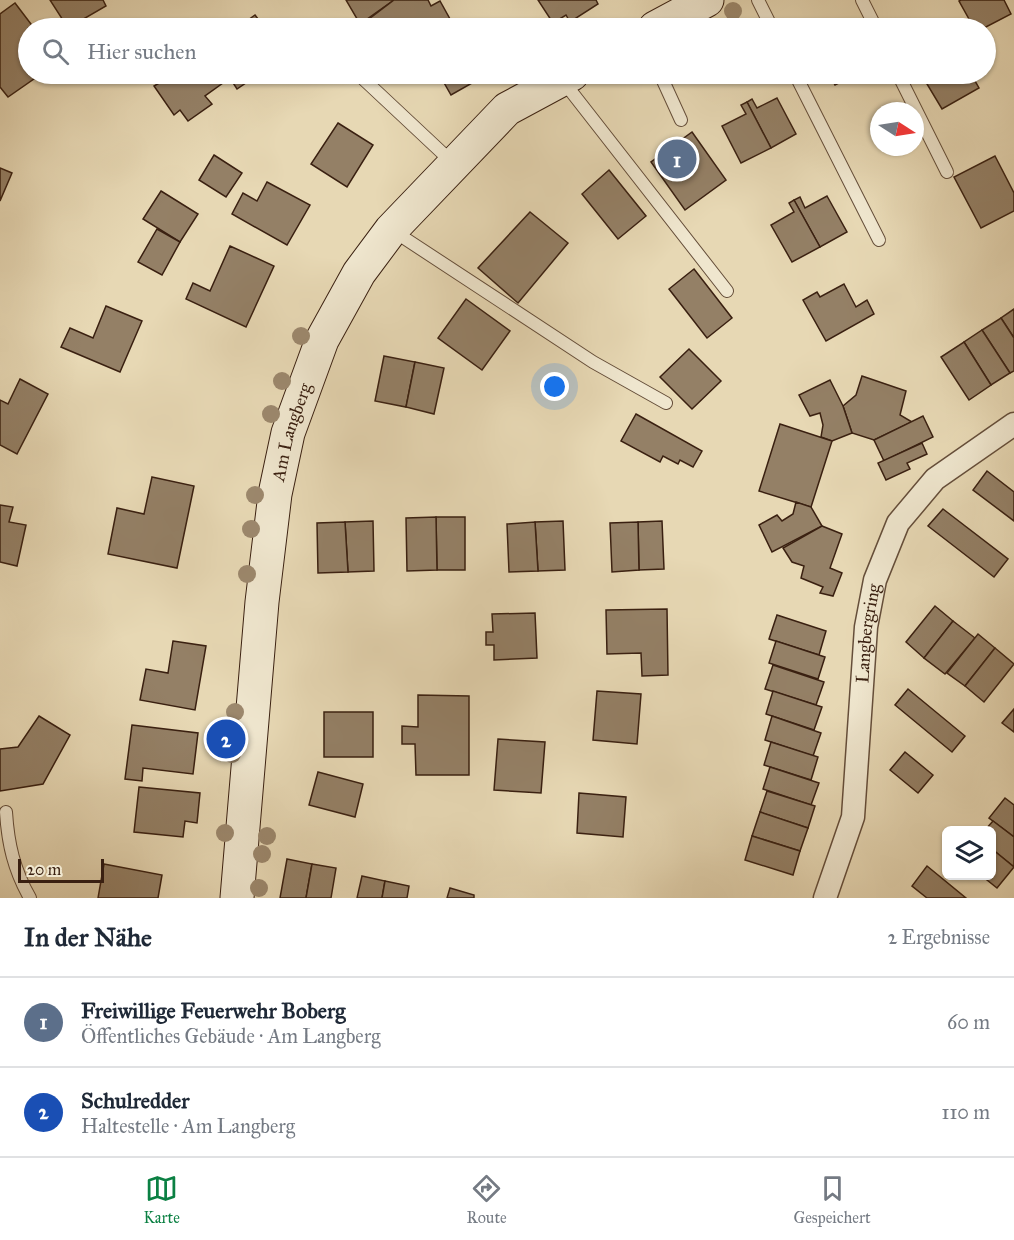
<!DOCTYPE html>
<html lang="de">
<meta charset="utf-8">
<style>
body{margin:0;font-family:"IM FELL Great Primer",serif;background:#f6f6f7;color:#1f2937}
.controls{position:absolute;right:18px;bottom:18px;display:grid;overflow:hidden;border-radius:9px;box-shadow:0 2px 4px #0004}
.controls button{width:54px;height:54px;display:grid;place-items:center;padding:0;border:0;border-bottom:2px solid #e0e1e3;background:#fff;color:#1f2937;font:30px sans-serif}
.compass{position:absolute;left:870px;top:102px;width:54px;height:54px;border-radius:50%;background:#fff;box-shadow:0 2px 4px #0004;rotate:102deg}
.scale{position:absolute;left:18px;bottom:15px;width:86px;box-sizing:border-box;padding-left:6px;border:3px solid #3a2011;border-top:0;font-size:16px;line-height:21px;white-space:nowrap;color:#3a2011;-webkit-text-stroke:4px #efe6ce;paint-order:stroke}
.you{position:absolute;left:555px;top:387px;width:21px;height:21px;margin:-15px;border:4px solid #fff;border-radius:50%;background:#1a73e8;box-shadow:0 0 0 9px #1a73e833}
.badge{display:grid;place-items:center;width:39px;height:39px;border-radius:50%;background:#0b8043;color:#fff;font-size:20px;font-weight:700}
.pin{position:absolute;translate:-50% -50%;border:3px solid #fff;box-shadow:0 2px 6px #0006}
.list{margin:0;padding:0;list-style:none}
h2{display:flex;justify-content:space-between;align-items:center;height:78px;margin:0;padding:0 24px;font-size:26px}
h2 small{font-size:20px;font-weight:400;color:#747a83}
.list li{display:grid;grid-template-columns:39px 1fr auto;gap:18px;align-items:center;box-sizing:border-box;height:90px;padding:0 24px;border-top:2px solid #e0e1e3}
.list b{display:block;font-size:22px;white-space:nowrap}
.list p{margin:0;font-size:20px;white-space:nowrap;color:#747a83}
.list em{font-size:20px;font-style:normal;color:#747a83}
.icon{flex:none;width:33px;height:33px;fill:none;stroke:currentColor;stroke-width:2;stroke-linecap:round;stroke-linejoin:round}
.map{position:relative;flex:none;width:1014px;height:898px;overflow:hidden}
.search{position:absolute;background:#fff;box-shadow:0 2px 4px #0004;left:18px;right:18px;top:18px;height:66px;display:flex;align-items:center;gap:15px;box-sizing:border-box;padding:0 21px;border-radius:33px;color:#747a83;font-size:22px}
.sheet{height:258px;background:#fff}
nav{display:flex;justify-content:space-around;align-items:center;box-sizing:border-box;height:84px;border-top:2px solid #e0e1e3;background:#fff;font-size:16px;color:#747a83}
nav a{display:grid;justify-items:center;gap:3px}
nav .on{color:#0b8043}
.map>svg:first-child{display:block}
.building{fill:#948066;stroke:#3a2011;stroke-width:1.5}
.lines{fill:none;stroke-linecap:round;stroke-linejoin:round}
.lane-casing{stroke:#654e3a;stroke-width:14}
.street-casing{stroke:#654e3a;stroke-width:25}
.secondary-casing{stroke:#3a2011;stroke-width:35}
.lane{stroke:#efe6ce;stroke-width:12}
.street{stroke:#efe6ce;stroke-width:22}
.secondary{stroke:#efe6ce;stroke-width:33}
.tree{fill:#9c886d}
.labels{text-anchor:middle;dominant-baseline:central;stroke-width:5;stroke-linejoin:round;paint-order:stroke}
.street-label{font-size:18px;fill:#3a2011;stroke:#efe6ce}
</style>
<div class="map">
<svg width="1014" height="898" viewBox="0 0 1014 898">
<rect width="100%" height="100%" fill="#e7d8b4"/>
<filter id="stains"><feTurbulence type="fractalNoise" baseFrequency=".00333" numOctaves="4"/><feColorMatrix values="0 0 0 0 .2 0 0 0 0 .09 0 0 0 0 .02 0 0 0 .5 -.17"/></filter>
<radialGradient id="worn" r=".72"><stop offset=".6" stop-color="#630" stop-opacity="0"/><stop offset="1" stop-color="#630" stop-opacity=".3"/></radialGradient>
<g class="building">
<path d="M50 0H103L106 6 68 28Z"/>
<path d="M346 0H394L360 24Z"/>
<path d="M394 0H428L431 6 440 1 455 28H375L369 19Z"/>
<path d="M538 0H596L598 4 570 22 566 15 553 23Z"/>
<path d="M961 0H1004L1011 14 984 28H974L959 1Z"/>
<path d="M15 3 34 28H28V74H41L8 97 0 87V14Z"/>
<path d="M255 15 264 27 269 23 273 28H237Z"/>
<path d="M155 74H259L237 89 230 78 205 96 212 104 188 121 180 110 174 115 154 86 161 82Z"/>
<path d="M428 74H488L451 95 439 74 431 79Z"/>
<path d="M829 74H856L835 85Z"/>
<path d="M921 74H971L979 88 942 109Z"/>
<path d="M777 98 796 134 771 148 747 102 752 99 757 108Z"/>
<path d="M747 102 771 148 741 163 722 126 746 114 741 105Z"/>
<path d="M338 123 373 145 347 187 311 164Z"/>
<path d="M692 132 726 180 685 210 651 162Z"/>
<path d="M214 155 242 173 226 197 199 180Z"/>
<path d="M995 156 1014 193V211L981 228 954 177Z"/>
<path d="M0 168 12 173 0 201Z"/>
<path d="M609 170 646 216 618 239 582 194Z"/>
<path d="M267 182 310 205 287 245 232 214 243 193 257 201Z"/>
<path d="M161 191 198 214 180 242 143 219Z"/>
<path d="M827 196 847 232 820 247 794 200 800 197 805 208Z"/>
<path d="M794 200 820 247 792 262 771 225 794 212 789 203Z"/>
<path d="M530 212 568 243 518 303 478 268Z"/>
<path d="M157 229 180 242 162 275 138 262Z"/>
<path d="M230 246 274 266 246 327 186 299 193 283 210 291Z"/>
<path d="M694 269 732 318 707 338 669 289Z"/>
<path d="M844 284 856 307 867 300 874 314 826 341 803 300 817 292 820 297Z"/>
<path d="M466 299 510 331 482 370 438 338Z"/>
<path d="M106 306 142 321 120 372 61 347 70 328 93 338Z"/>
<path d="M1014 309V338L1001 318Z"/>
<path d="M1001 318 1014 338V371L1010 373 982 330Z"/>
<path d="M982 330 1010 373 991 385 964 342Z"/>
<path d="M964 342 991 385 969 400 941 357Z"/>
<path d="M689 349 721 381 692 409 660 377Z"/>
<path d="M384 356 415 362 406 407 375 401Z"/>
<path d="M415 362 444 368 434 414 406 407Z"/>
<path d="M862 376 906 391 900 415 912 422 874 440 852 433 843 406 856 395Z"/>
<path d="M20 379 48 394 17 454 0 445V400L8 404Z"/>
<path d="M830 380 843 406 852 433 832 441 821 437 823 425 820 413 810 416 799 395Z"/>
<path d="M636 414 702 451 693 467 680 460 678 464 663 456 660 462 621 441Z"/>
<path d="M923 416 933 437 884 461 874 440Z"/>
<path d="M780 424 832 441 811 507 759 491Z"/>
<path d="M922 443 927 454 907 463 910 469 886 480 878 463Z"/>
<path d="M987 471 1014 492V521L973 490Z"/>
<path d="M152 477 194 486 177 568 108 554 117 508 144 514Z"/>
<path d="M796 502 811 507 822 526 772 552 759 525 777 515 782 521 793 514Z"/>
<path d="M0 505 13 507 9 522 26 525 17 566 0 562Z"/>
<path d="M943 509 1008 559 994 577 928 526Z"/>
<path d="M436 517H465V570H437Z"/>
<path d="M436 517 437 570 407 571 406 518Z"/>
<path d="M373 521 374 571 348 572 345 522Z"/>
<path d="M563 521 565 570 538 571 535 522Z"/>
<path d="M662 521 664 569 639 570 638 522Z"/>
<path d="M345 522 348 572 318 573 317 523Z"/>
<path d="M535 522 538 571 509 572 507 524Z"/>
<path d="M638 522 639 570 612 572 610 523Z"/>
<path d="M822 526 842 534 830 568 842 573 833 596 820 593 823 587 801 578 804 566 792 562 783 548Z"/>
<path d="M935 606 953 621 924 658 906 642Z"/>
<path d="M667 609 668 675 642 676 641 653 607 654 606 610Z"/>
<path d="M535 613 537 658 494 660V645H486V632H493L492 614Z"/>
<path d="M777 615 826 631 819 655 769 639Z"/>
<path d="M953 621 975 638 945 674 924 658Z"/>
<path d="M978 634 995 648 965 686 947 673Z"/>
<path d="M173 641 206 646 195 710 140 700 146 669 168 673Z"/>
<path d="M776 641 825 657 818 679 769 663Z"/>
<path d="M995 648 1014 664 984 702 965 686Z"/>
<path d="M773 665 824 682 816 705 765 689Z"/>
<path d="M908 689 965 736 952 752 895 705Z"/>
<path d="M597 691 641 694 637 744 593 740Z"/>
<path d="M773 691 822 707 814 730 766 714Z"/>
<path d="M418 695 469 696V775H416L415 744H402V726L418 727Z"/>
<path d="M1014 709V732L1002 723Z"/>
<rect x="324" y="712" width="49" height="45"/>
<path d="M39 716 70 735 43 784 0 791V749L18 747Z"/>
<path d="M772 716 821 733 813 756 765 740Z"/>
<path d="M132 725 198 733 193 774 143 768 142 781 125 779Z"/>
<path d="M498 739 545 742 541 793 494 790Z"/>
<path d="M771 742 818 757 811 780 764 765Z"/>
<path d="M905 752 933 775 918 793 890 770Z"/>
<path d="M770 767 819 783 811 805 763 789Z"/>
<path d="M318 772 363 784 355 817 309 805Z"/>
<path d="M139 787 200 793 197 823 185 821 183 837 134 832Z"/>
<path d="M767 791 815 806 808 828 760 812Z"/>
<path d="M579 793 626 797 623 837 577 833Z"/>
<path d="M1005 798 1014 805V837L989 818Z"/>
<path d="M760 812 808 828 800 851 752 836Z"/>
<path d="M993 821 1014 837V867L992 849V830H985Z"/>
<path d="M752 836 800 851 793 875 745 860Z"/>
<path d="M992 849 1014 867 997 888 982 876H992Z"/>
<path d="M287 859 312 864 306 898H280Z"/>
<path d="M104 864 162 875 158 898H98Z"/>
<path d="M312 864 336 868 331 898H306Z"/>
<path d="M927 866 966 898H927L912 886Z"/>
<path d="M362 876 385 881 382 898H357Z"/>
<path d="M385 881 409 886 407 898H382Z"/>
<path d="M450 888 474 895V898H447Z"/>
</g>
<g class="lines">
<g class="lane-casing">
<g id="lane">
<path d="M758 0 772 28"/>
<path d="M862 0 876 28"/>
<path d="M358 74 453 163"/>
<path d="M660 74 681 120"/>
<path d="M795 74 879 240"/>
<path d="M898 74 947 172"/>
<path d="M563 81 727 291"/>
<path d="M392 230 593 362 666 403"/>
<path d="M6 812C8 844 14 870 30 898"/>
</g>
</g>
<g class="street-casing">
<g id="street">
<path id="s1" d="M825 898 853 817 866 627 875 580 898 523 935 479 1014 424"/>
</g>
</g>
<g class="secondary-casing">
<g id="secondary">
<path d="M655 28 707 0"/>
<path id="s2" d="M237 898 262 602 275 494 288 433 322 340 359 273 391 230 507 109 572 74"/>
</g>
</g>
<use href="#lane" class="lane"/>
<use href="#street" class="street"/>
<use href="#secondary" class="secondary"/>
</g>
<g class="tree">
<circle cx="733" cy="11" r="9"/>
<circle cx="301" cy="336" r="9"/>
<circle cx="282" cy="381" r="9"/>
<circle cx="271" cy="414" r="9"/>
<circle cx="255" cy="495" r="9"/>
<circle cx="251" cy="529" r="9"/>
<circle cx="247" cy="574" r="9"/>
<circle cx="235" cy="712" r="9"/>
<circle cx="232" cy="754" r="9"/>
<circle cx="225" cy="833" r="9"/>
<circle cx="267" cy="836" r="9"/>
<circle cx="262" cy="854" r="9"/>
<circle cx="259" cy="888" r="9"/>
</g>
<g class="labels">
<g class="street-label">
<text stroke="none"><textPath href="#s2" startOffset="470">Am Langberg</textPath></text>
<text stroke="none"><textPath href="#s1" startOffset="270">Langbergring</textPath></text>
</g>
</g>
<rect width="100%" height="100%" filter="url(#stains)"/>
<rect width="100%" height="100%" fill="url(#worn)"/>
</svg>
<div class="controls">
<button><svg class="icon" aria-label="layers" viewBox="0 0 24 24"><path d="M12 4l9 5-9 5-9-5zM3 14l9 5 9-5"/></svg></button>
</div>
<svg class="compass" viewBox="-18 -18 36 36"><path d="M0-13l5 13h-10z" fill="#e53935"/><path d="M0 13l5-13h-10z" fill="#747a83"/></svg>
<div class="scale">20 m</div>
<div class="you"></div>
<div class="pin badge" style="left:677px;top:159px;background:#5c6f8a">1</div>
<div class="pin badge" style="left:226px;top:739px;background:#1a4fb4">2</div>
<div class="search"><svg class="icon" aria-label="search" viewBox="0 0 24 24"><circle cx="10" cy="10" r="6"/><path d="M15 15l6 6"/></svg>Hier suchen</div>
</div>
<section class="sheet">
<h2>In der Nähe<small>2 Ergebnisse</small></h2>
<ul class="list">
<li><span class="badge" style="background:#5c6f8a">1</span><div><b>Freiwillige Feuerwehr Boberg</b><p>Öffentliches Gebäude · Am Langberg</p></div><em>60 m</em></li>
<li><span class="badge" style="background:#1a4fb4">2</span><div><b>Schulredder</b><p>Haltestelle · Am Langberg</p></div><em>110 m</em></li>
</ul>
</section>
<nav>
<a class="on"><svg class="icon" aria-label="map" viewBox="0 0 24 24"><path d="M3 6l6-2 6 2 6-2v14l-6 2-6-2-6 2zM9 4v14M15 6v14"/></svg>Karte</a>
<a><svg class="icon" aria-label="directions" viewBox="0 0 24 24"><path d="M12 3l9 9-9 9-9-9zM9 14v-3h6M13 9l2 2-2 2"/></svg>Route</a>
<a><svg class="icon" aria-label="saved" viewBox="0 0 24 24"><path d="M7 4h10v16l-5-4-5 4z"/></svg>Gespeichert</a>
</nav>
